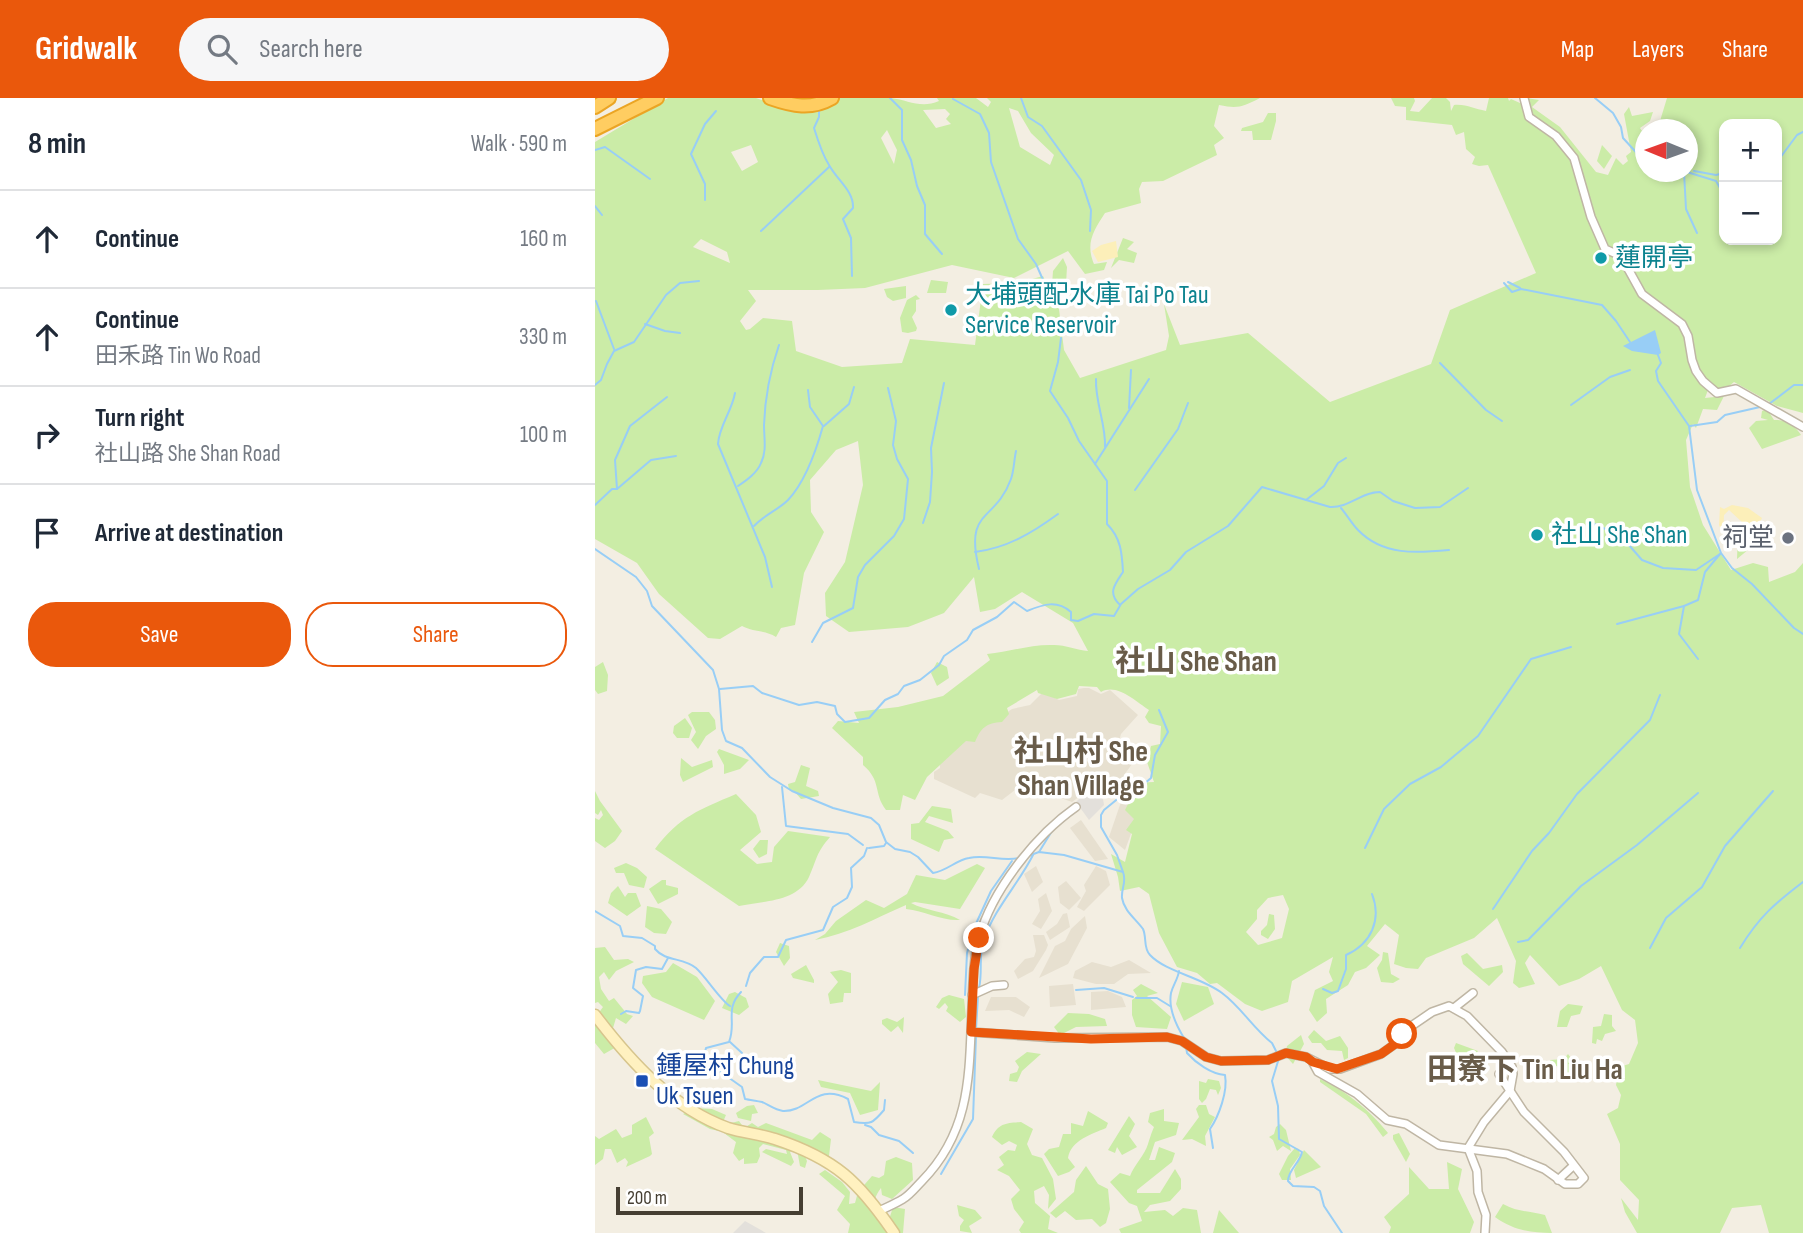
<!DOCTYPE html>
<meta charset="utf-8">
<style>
body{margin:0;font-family:"Sofia Sans Condensed","Noto Sans TC",sans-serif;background:#f6f6f7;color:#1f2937}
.controls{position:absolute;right:21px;top:21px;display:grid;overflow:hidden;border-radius:14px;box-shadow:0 4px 10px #0003}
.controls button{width:63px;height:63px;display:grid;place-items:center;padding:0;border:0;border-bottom:2px solid #e0e1e3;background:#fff;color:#1f2937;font:35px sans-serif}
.compass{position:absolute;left:1040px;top:21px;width:63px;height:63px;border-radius:50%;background:#fff;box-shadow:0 4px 10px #0003;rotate:271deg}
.scale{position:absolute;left:21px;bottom:18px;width:187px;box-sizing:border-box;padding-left:7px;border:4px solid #453e32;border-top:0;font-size:19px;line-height:24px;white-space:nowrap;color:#453e32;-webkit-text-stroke:5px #fff;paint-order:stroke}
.stop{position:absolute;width:21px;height:21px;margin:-16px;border:5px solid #ea580c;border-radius:50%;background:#fff}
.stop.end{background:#ea580c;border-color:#fff;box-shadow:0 2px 7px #0008}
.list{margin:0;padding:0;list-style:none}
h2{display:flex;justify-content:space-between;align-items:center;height:91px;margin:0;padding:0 28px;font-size:30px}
h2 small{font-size:23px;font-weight:400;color:#747a83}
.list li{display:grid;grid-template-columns:46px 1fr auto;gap:21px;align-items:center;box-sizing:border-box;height:98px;padding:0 28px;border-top:2px solid #e0e1e3}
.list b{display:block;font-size:26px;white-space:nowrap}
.list p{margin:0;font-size:23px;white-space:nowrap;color:#747a83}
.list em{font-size:23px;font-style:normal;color:#747a83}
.actions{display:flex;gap:14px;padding:21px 28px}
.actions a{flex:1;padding:16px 0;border:2px solid #ea580c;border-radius:28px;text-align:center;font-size:24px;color:#ea580c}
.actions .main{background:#ea580c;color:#fff}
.icon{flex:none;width:38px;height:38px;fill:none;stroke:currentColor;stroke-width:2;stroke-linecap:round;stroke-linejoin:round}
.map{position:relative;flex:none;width:1208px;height:1135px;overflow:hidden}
header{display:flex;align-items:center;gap:42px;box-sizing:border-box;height:98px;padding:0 35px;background:#ea580c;color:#fff}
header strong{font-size:33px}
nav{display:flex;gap:38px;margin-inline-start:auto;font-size:24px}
.search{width:490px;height:63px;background:#f6f6f7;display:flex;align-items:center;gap:18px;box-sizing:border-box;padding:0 24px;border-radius:38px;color:#747a83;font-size:26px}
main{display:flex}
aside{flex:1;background:#fff}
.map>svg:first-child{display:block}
.residential{fill:#e7e0d0}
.green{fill:#cbeca7;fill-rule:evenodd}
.sand{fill:#fcefb9}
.parking{fill:#e3e0db}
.water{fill:#98cef6}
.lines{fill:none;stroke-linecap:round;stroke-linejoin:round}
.stream{stroke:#98cef6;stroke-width:2}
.minor-casing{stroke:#bfb6a4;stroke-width:10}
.secondary-casing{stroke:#d7c58d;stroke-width:13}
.motorway-casing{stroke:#eba524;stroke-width:16}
.minor{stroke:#fff;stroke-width:7}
.secondary{stroke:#fff1c0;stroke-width:10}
.motorway{stroke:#ffcd61;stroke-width:12}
.route{stroke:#ea580c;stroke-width:9}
.culture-dot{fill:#0f9aa8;stroke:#fff;stroke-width:2.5}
.worship-dot{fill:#6b7280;stroke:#fff;stroke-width:2.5}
.transit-dot{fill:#1a4fb4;stroke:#fff;stroke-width:2.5}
.labels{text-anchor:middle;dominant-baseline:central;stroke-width:7;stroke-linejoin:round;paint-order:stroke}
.culture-label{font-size:26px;fill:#0d838f;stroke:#fff;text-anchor:start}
.worship-label{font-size:26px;fill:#5b616d;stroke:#fff;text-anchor:end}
.transit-label{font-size:26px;fill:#164399;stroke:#fff;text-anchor:start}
.quarter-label{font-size:30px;font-weight:bold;fill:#695c49;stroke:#fff}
</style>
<header>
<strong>Gridwalk</strong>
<div class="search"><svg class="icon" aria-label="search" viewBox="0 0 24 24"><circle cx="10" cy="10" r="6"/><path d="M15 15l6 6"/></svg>Search here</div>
<nav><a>Map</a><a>Layers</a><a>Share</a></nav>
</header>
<main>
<aside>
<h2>8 min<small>Walk · 590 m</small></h2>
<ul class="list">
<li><svg class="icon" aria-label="ahead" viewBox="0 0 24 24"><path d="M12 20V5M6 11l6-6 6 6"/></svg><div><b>Continue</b></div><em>160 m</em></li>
<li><svg class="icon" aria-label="ahead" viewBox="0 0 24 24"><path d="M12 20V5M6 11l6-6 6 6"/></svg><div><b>Continue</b><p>田禾路 Tin Wo Road</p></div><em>330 m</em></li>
<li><svg class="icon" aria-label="right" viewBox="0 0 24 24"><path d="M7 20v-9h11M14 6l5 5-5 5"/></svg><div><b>Turn right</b><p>社山路 She Shan Road</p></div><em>100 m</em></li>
<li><svg class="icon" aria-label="arrive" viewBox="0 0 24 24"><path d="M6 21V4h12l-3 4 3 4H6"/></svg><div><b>Arrive at destination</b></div></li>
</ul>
<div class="actions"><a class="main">Save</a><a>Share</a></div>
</aside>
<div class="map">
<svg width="1208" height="1135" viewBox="0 0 1208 1135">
<rect width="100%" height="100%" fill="#f3eee2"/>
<g class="residential">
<path d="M489 590H494L506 596 515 592 543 617 526 636 523 647 533 648 540 662 515 696 492 693 477 704 432 688 420 692 407 702 385 695 380 700 339 681V674L345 670 344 646 388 621 405 619 417 611 435 607 448 594 464 602 482 598 483 591Z"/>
<path d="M534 699 548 703 530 752 514 739 526 704Z"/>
<path d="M486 722 513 761 500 763 475 730Z"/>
<path d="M441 768 448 784 437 794 429 776Z"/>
<path d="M501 768 511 773 515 787 489 813 482 809 491 793 489 787Z"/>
<path d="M471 783 486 800 474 812 465 805 463 789Z"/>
<path d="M451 795 457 813 446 831 437 826 445 813 443 801Z"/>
<path d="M472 815 475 829 455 842 451 834 462 826 468 816Z"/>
<path d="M490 818 492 830 473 866 444 880 460 848 470 843 476 831Z"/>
<path d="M438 837H449L453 847 451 852 438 873 423 881 419 873 430 861 439 859 441 853Z"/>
<path d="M534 862 556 875 533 876 519 886H501L478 880 480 873 497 864 516 869Z"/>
<path d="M478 886 481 907 455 909 454 888Z"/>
<path d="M513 893 527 899 531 909 496 912V894Z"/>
<path d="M396 899H421L435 909 429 919 414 912 390 913Z"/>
</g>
<g class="green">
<path d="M73 0H161L194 11 238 5 245 0C261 0 280 0 296 0 313 2 326 11 344 3L342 0H381L393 9 396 4 392 0H665C647 9 643 11 624 7L619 28 629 40 619 47 622 57 568 83 547 84 544 91 546 105 510 115C499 132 490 145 499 166L512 164 509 172 490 176 473 153 419 180 357 167 270 190 223 192H153L161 203 145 223 151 232 155 231 168 220 197 223 201 253 247 269 307 265 315 241 380 247 388 186 423 185 448 178 464 211 469 252 485 280 571 252 574 238 569 206 585 247 653 235 735 304 836 266 855 212 941 175 893 67 884 68 877 66 880 59 871 51 869 34 861 37 857 27 811 22V9L800 8 796 0H819L820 3 815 13 824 14 837 0H851L855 4 856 13 859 7C872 6 879 11 891 13L894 0H913L914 3 916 1 925 5 931 0 944 2 937 9 965 29 1001 74 1013 77 1021 60 1028 67 1033 63 1031 58 1036 54 1029 16 1034 9 1037 18 1058 14 1055 23 1045 30 1049 36 1050 35V74H1092V32L1055 31 1065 23 1072 0H1208V315L1182 308 1139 284 1133 289 1116 293 1113 292 1110 300 1129 298 1122 312 1108 311 1101 330 1098 326 1091 342 1095 389 1108 427 1136 472 1158 465 1173 469 1174 484 1200 474 1208 465V1135H1174L1166 1107 1137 1110 1125 1135H1042L1030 1114 1026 1100 1043 1122 1044 1102 1025 1082V1046L1012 1016 1023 1010 1026 997 1021 987 1024 969 1034 966 1043 945 1040 922 1027 912 1006 868 984 881 964 888 935 857 930 865 940 886 924 890 918 885 921 863 902 820 879 840 831 860 823 871 811 870 799 866 804 837 790 826 772 848 785 857 771 870 760 874 753 887 731 901 732 915 722 924 714 912 720 892 738 883 734 874 738 859 697 883 693 904 667 913 650 906 622 885 615 886 602 875 582 869 564 835 554 796 544 789 525 793 523 779 516 756 530 764 537 736 531 732 539 721 530 712 534 704 523 696 538 685 559 684 552 664 556 648 565 646 566 628 554 625 550 619 554 612C540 603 522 585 506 594L502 589 484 588 481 596 462 601 443 595 442 592 412 610 414 616 407 624C391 625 386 630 380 644L371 643 332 679 320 702 308 697 305 712H291C278 695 287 683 268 667V659L237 630 243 623 264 625 259 614 303 609 348 598 395 562 392 556C415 554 436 546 459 547 471 547 482 552 493 553L478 525 427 494 400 511 385 514 379 479 349 515 313 529 254 534 231 518 230 495 250 464 268 387 263 343 241 352 215 382 216 414 229 434 209 475 200 527 186 530 181 539C170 532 158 534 147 528L125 541 113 540 64 496 42 465 0 441V44ZM414 10 423 13 436 35 459 57 455 67 425 49ZM350 11 355 16 351 21 356 26 341 30 328 12ZM1129 26H1182V142H1129ZM292 32 302 52 299 66 286 40ZM156 47 163 64 147 73 136 54ZM106 141 132 154 135 165 98 149ZM688 797 694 811 687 840 663 847 651 834 662 821V812L673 800Z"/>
<path d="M673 15H681V23L676 42H658L657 33H646L647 30 668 24Z"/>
<path d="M1007 47 1017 58 1009 71 1002 63Z"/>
<path d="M528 140 539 144 532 151 542 155 539 165 524 162 516 170Z"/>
<path d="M468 160 472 169 471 186 457 187 458 173Z"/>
<path d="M336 182 353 184 351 195H332Z"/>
<path d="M311 188V200L298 203 292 199 289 191Z"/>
<path d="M321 197 325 201 321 202V213L317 219 322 230 321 233 313 235 307 234 305 220 312 202Z"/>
<path d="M1172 311 1179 322C1189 321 1201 328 1206 337L1167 351 1154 330 1161 323 1173 322 1166 320 1167 313Z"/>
<path d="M1151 430 1150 438 1154 451 1142 461 1143 435Z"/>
<path d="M8 564 13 577 12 593 3 596 0 592V569Z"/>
<path d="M342 564 352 569 354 580 342 588 336 575Z"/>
<path d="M97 614H114L120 622 121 631 111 638 103 651 96 642 101 634 93 617Z"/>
<path d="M90 620 97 630 94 640H82L78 635 79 628Z"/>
<path d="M124 651 154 662 145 671 129 676V667L122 654Z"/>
<path d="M86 660 97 669 117 662 118 669 88 684 85 677Z"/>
<path d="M206 667 215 670 211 688 223 693 224 698 206 701 199 693 194 692 193 686 200 684Z"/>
<path d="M0 693 5 703 27 733 20 743 10 750 0 743V720L4 722 8 717 6 712 3 717 0 715Z"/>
<path d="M141 696 161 717 166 734 145 752 162 766 177 764 179 749 193 733 235 739C221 755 222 761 214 779 202 804 168 803 144 808L60 751C85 718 104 712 141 696Z"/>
<path d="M337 708 356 711 358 725 334 718 330 724 353 733 359 740 349 742 344 754 316 741V726L324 725Z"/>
<path d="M165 742H173L172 756 164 760 158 751Z"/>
<path d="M31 765 42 770 52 779 49 790 34 787 29 775H21L19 770Z"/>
<path d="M382 766 390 770 365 811 320 804 316 805C331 813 350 813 365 822 346 823 330 813 311 811V807C281 820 253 836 220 842L230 836 241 823 271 802 289 810 312 796 321 777 350 782Z"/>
<path d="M67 782H71V787L83 790V796L63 806 54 791Z"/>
<path d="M23 788 30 799 33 795H41L46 808 32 818 13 805 16 795Z"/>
<path d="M52 808 66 811 77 824 71 836 59 835 50 829Z"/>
<path d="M674 816 679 817 680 831 673 841 666 837V833L672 827Z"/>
<path d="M185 845 194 848 195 860 189 868 181 854Z"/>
<path d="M10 849 19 862 33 861 39 864 21 873 14 882 9 874 4 879 6 891 14 903 19 900 32 916 38 918 31 926 21 920 18 930 26 941 23 948 9 956 0 945V920L8 909 3 904 0 905V850Z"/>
<path d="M788 854 793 855 796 876 805 881 798 885 786 884 782 870 787 862Z"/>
<path d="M872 855 888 871 907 867 908 874 894 888 868 866 866 858Z"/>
<path d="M78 865 102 879 120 903 109 922 57 899 47 885 48 878 71 874Z"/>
<path d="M211 867 219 882V885L198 880 196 876Z"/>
<path d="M246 872 256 875V895H249L248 904 235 906 233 896 243 884 235 874Z"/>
<path d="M587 884 613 889 619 906 589 923 581 906Z"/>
<path d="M546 886 563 895 552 898 576 919 572 931 541 929 537 917V902L542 898 538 892Z"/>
<path d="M140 894 151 900 154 909 144 917 127 910 134 896Z"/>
<path d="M354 897 369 901 371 919 365 924 351 913 353 909 350 905 344 911 341 909 347 900Z"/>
<path d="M973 906 988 908 985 916 976 918 972 929H962L965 913Z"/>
<path d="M473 915 494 916 510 921 512 928 481 929 465 937 459 929Z"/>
<path d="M1009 916 1017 917V928L1021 933 1010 936 1007 943 1002 941 1001 946 997 945 998 929 1006 928Z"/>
<path d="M309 919 308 935 303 928 296 934 287 926V922L292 920 302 924Z"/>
<path d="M719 932 731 943 745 938 753 950V960L749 962 747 953 732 952 726 945H717L713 939Z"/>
<path d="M706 937 709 946 698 966 690 957 692 948Z"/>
<path d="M861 945 883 953 873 965V972L866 966 859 950Z"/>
<path d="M432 954 446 956 427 973 422 984 414 983 415 976 422 974 424 969 420 963Z"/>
<path d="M973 956 978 963 976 975 966 974 962 968 955 970V962L969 961Z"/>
<path d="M613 981 624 983 626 990 623 997 621 992 615 991 611 1001 607 1005 604 1001V983L611 985Z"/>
<path d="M725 981C753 994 773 1011 793 1035L788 1039 771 1016 725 984Z"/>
<path d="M223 982 276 993 285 984 283 1012 265 1017 255 995 226 989Z"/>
<path d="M159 1007 163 1015 157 1016 156 1023 143 1020 141 1015 152 1008Z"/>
<path d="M604 1007H611L614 1016 620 1019 610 1038 611 1048 597 1041 587 1042 604 1019 601 1011Z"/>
<path d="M100 1010 117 1011 131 1017 124 1033 115 1031 88 1016Z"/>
<path d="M569 1011V1023L584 1025 581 1037 560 1044 554 1062H560L564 1049 580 1055 577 1064 542 1092V1095H565L580 1071 586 1081V1091L575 1103 555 1107 549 1114 570 1112 578 1118 588 1110 602 1112 606 1135H526L524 1131 547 1123 542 1108 534 1105 515 1084 525 1075 535 1078C539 1067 550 1057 553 1046 555 1040 556 1036 559 1029L553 1024 555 1015Z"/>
<path d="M493 1013 513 1025 511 1030C497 1036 476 1042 473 1060L480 1069 474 1074 463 1078 449 1056 454 1051 464 1049 468 1036H476V1025L488 1028Z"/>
<path d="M534 1018 540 1026 534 1038 542 1049 527 1057 522 1049 520 1055 513 1052Z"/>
<path d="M51 1019 59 1035 54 1039 57 1056 55 1058 31 1069 33 1064 30 1060 22 1065 16 1051H10L8 1061 0 1067V1038L4 1041 21 1031 27 1040 37 1036V1027Z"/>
<path d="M144 1023 149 1030 157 1025 163 1029 171 1025 217 1042 225 1034 236 1041 234 1058 224 1066 214 1061 211 1055 208 1054 212 1063 210 1070 205 1068 202 1052 198 1051 195 1054 199 1064 196 1068 167 1054 171 1051 192 1056 191 1052 168 1046 164 1050 165 1058 162 1065 149 1066V1060L144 1063 138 1055 141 1044 129 1035 132 1026Z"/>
<path d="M426 1024 438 1031 432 1046 437 1057 447 1060 458 1081 461 1101 453 1111 454 1097 449 1088 439 1093 440 1105 455 1118 453 1131 463 1135H426L424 1132 429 1124 419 1111 416 1101 425 1092 414 1078 402 1072 409 1067 404 1059 413 1052 420 1053 422 1047 414 1043 407 1047 397 1039C403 1025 412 1025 426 1024Z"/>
<path d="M685 1026 691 1032 696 1053 688 1048 682 1053 678 1042 674 1039 679 1036 681 1029Z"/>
<path d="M804 1035 815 1056 811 1064 798 1041V1037Z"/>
<path d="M700 1050 704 1051 705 1057 695 1071 696 1082H687L684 1076 693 1058Z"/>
<path d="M709 1052 726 1069 701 1080 699 1072Z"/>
<path d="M301 1059 317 1065 318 1082 297 1101 287 1097 286 1090C273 1107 282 1113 292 1128L298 1109 310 1111 308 1135H253L255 1126 242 1112 250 1098 224 1076 230 1072 247 1084 255 1094 254 1106 260 1105 263 1094 277 1078 284 1080 289 1077 291 1063Z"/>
<path d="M852 1064 867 1071 863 1091 879 1124 875 1135H794L796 1129 789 1119 814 1096V1069L834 1091H854Z"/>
<path d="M491 1068 503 1086 513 1091 515 1111 511 1125 505 1129 497 1121 481 1122 470 1113 461 1120 455 1115 479 1094 481 1082Z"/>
<path d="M908 1106C922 1114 935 1113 950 1117L957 1135C935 1135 918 1132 900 1119Z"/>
<path d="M362 1107 380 1112 387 1120 374 1128 377 1135 365 1133V1128L369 1122 364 1118Z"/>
<path d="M624 1112 644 1135H618Z"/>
</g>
<g class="sand">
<path d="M521 143 523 159 503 164 497 153 506 147Z"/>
<path d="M1137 407 1153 410 1167 420 1162 431 1148 425 1134 412 1129 417 1128 437 1124 427 1125 409 1129 411Z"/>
</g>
<g class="parking">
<path d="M500 696 508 701 509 707 494 722 481 704 485 700Z"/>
<path d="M150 1123 171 1135H172H138Z"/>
</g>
<path class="water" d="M1060 232 1066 255 1063 257 1037 253 1028 248Z"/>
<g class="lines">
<g class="stream">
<path d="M295 0 307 12V42L316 62 322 88 330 107V136L347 156"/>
<path d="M426 0 433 19 447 28 486 82 496 112 495 133"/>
<path d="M1000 0 1018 15 1026 29 1028 40 1050 64"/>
<path d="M358 1 385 16 394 35 396 64 423 141 441 166 456 200"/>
<path d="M224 12V19L219 30C223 43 227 56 234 67 242 82 259 93 258 110L248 121 256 140 257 178"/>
<path d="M0 52 10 49 55 81"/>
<path d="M1182 64 1202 37 1208 34"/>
<path d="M1099 73 1121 77 1129 75"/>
<path d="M1089 74 1091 111 1102 135"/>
<path d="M1092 74 1121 83 1129 97"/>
<path d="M110 102V86L96 56 110 26 121 13"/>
<path d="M0 108 7 117"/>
<path d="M166 133 234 69"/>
<path d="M913 184 925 190"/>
<path d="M909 185 917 194 926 191 1007 207 1021 223 1035 244"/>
<path d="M1 203 19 251"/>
<path d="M50 226 70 233 85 235"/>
<path d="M466 240 463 264 455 293 473 320 484 343 512 383V426C526 440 527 455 528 474 520 486 512 495 525 507"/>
<path d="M1063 257 1066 265 1061 273 1063 283 1094 328 1102 392 1126 455 1137 470 1157 486 1199 530 1208 536"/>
<path d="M845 265 891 312 907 323"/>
<path d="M501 281C500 304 511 326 510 349"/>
<path d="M0 287 6 282 12 266 19 253 39 244 71 197 85 185 104 183"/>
<path d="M140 295C137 313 124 328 123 346L170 459 177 489"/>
<path d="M1174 306 1199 287H1208"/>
<path d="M976 307 1015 279 1035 272"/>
<path d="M534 310 536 272"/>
<path d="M229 328 254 306 259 289"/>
<path d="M1095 328 1122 324 1130 317 1165 309"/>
<path d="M500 366 554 281"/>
<path d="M143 388C152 382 162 375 166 365 172 353 169 340 169 327 170 300 175 273 184 247"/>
<path d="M22 391 20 362 35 328 72 299"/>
<path d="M540 392 583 331 593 305"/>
<path d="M711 402 729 388 743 365 751 360"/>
<path d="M0 407 17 391H22L56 362 81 358"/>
<path d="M746 410C752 417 757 426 763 432 788 458 822 455 854 452"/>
<path d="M328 425 335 404 337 374 336 350 349 285"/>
<path d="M997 425 1026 438 1047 462 1068 470 1101 472 1125 456"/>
<path d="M159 428C169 417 183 412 193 402 211 383 221 353 228 328L215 309 213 292"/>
<path d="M0 451 41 479 52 493 57 508 118 572 124 591 127 632 131 643 147 650 175 679 197 693 238 710 276 720 284 727 291 744 300 751 315 754 323 759 338 775C352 773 361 762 374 760 391 756 407 764 424 760"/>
<path d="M380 454C412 450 437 435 463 416"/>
<path d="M384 471C369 410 400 425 416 381 419 373 419 362 421 353"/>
<path d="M1022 526 1089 508"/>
<path d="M217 544 228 525 258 510 263 479 270 467 299 438 309 421 313 381 302 361 298 347 301 323 293 290"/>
<path d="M1103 561 1084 536 1089 508 1103 502 1110 474 1125 456"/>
<path d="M125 591 158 588 167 595 204 607 222 604 240 608 242 616 250 624 274 620 290 602 303 596 309 588 325 582 344 567 349 558 372 542 378 532 402 519 419 504 432 513C449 506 462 502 476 514V522L483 523 499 516 519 518 526 506 543 491 575 472 591 454 633 428 667 389 735 409C754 410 766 394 785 394L798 403 820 410 845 409 873 390"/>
<path d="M187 689 191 728 253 736 268 747"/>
<path d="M274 750 289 748 291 745"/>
<path d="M770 750 789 711 815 686 846 669 883 638 936 561 976 549"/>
<path d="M444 754 457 733"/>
<path d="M433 758 444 754 469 757 528 774C532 784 526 790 527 800 529 813 541 821 548 831 552 840 548 850 555 857 571 874 606 879 627 895 646 909 658 930 677 945L682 955"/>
<path d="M528 774 522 757 506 729V717L509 712 531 694 549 686 556 680 560 657 573 634 564 612"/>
<path d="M898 811 937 753 954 735 982 696 1055 622 1065 597"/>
<path d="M0 813 25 828 28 838 47 840 60 848V851C71 864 88 859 101 870 111 879 126 903 135 908"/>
<path d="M923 844 933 842 986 788 1042 747 1103 695"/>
<path d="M1055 850 1071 820 1107 789 1130 748 1178 693"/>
<path d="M1145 850C1164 819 1179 806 1208 784"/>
<path d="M584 873C583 881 578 887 576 895 573 911 581 927 589 940"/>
<path d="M151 888 155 875 169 859H183L191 842 228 832 238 809 252 800 257 789 256 770 269 758 272 750"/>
<path d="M384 890C388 874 383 856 389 841 400 810 424 785 438 757"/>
<path d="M728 891 737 895 743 893 751 871V857C776 846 787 822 777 796"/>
<path d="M481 892 509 890 538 899"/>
<path d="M146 894C129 912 142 924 134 944L111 950 110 954 120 970 147 989 150 1001C155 1002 162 1003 167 1004 174 1007 180 1012 188 1013 213 1014 221 984 253 1001L259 1024C276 1027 278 1025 289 1012L290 1002"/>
<path d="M370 897 372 855 379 830 396 793 417 763"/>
<path d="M541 900H562L575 908"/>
<path d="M26 916 31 913 44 915 45 913 48 898 38 890 41 872 51 869 67 871 73 860"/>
<path d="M381 931 383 898"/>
<path d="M135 944 147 955"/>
<path d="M591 948 592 955C601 965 616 976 630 977 633 993 624 1018 615 1031L618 1050"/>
<path d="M684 960 677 983 683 1008 684 1041 707 1054C705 1065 693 1072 693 1083L698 1088 719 1089 725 1093 729 1108 747 1135"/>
<path d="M270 1027 276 1029 284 1037 304 1043 318 1055"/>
<path d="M346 1076 378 1021 381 938"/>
</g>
<g class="minor-casing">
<g id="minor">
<path d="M929 0 934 19 961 38 979 60 996 119 1010 151 1026 158 1047 196 1087 226 1093 238 1097 262 1101 273 1108 283 1122 295 1141 291 1208 329"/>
<path d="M377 897 397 888 409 887"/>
<path d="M859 910 878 895"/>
<path d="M376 934 460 940 572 939 587 943 611 959 626 963 673 962 691 955 711 959 735 971H745L786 956 800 946 812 931 837 914 854 908 872 918 907 954 917 969 918 976 915 993 889 1024 873 1050"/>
<path d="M717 963 723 974 762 996 792 1022 811 1026 844 1047 912 1056 949 1071 970 1086H983L989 1080 969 1054 929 1014 904 976"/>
<path d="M873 1050 882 1073 883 1094 891 1117 890 1135"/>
<path d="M963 1082 978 1068"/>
<path d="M284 1113C292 1109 300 1106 308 1101 315 1097 321 1089 327 1083 377 1032 374 974 377 909 378 886 378 862 384 840 397 792 441 737 481 709"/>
</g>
</g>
<g class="secondary-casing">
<path id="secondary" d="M0 917C35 963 77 1010 133 1030 149 1035 165 1036 180 1041 241 1061 264 1084 299 1135"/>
</g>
<g class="motorway-casing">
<g id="motorway">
<path d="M175 0C198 8 216 12 237 0"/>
<path d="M0 9 14 0"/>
<path d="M0 31 62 0"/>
</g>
</g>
<use href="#minor" class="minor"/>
<use href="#secondary" class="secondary"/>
<use href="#motorway" class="motorway"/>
</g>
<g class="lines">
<path class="route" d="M384 840 379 871 376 934 496 941 572 939 587 943 611 959 626 963 673 962 691 955 711 959 718 964 742 971 786 956 800 946 807 936"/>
</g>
<g class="culture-dot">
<circle cx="1006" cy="160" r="7"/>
<circle cx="356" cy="212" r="7"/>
<circle cx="942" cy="437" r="7"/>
</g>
<circle class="worship-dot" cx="1193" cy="440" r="7"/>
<rect class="transit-dot" x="40" y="976" width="14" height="14" rx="3.5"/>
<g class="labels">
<g class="culture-label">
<text x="1020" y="160">蓮開亭</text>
<text x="370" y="197">大埔頭配水庫 Tai Po Tau<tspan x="370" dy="30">Service Reservoir</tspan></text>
<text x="956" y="437">社山 She Shan</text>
</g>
<g class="worship-label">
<text x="1179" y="440">祠堂</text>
</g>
<g class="transit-label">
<text x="61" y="968">鍾屋村 Chung<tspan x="61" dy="30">Uk Tsuen</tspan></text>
</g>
<g class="quarter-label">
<text x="601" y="564">社山 She Shan</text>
<text x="486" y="654">社山村 She<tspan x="486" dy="34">Shan Village</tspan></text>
<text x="930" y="972">田寮下 Tin Liu Ha</text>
</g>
</g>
</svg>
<div class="controls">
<button>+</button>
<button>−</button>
</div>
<svg class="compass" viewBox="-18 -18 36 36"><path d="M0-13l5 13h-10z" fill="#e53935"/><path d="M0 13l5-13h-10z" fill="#747a83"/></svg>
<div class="scale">200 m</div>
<div class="stop" style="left:807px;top:936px"></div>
<div class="stop end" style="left:384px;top:840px"></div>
</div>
</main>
